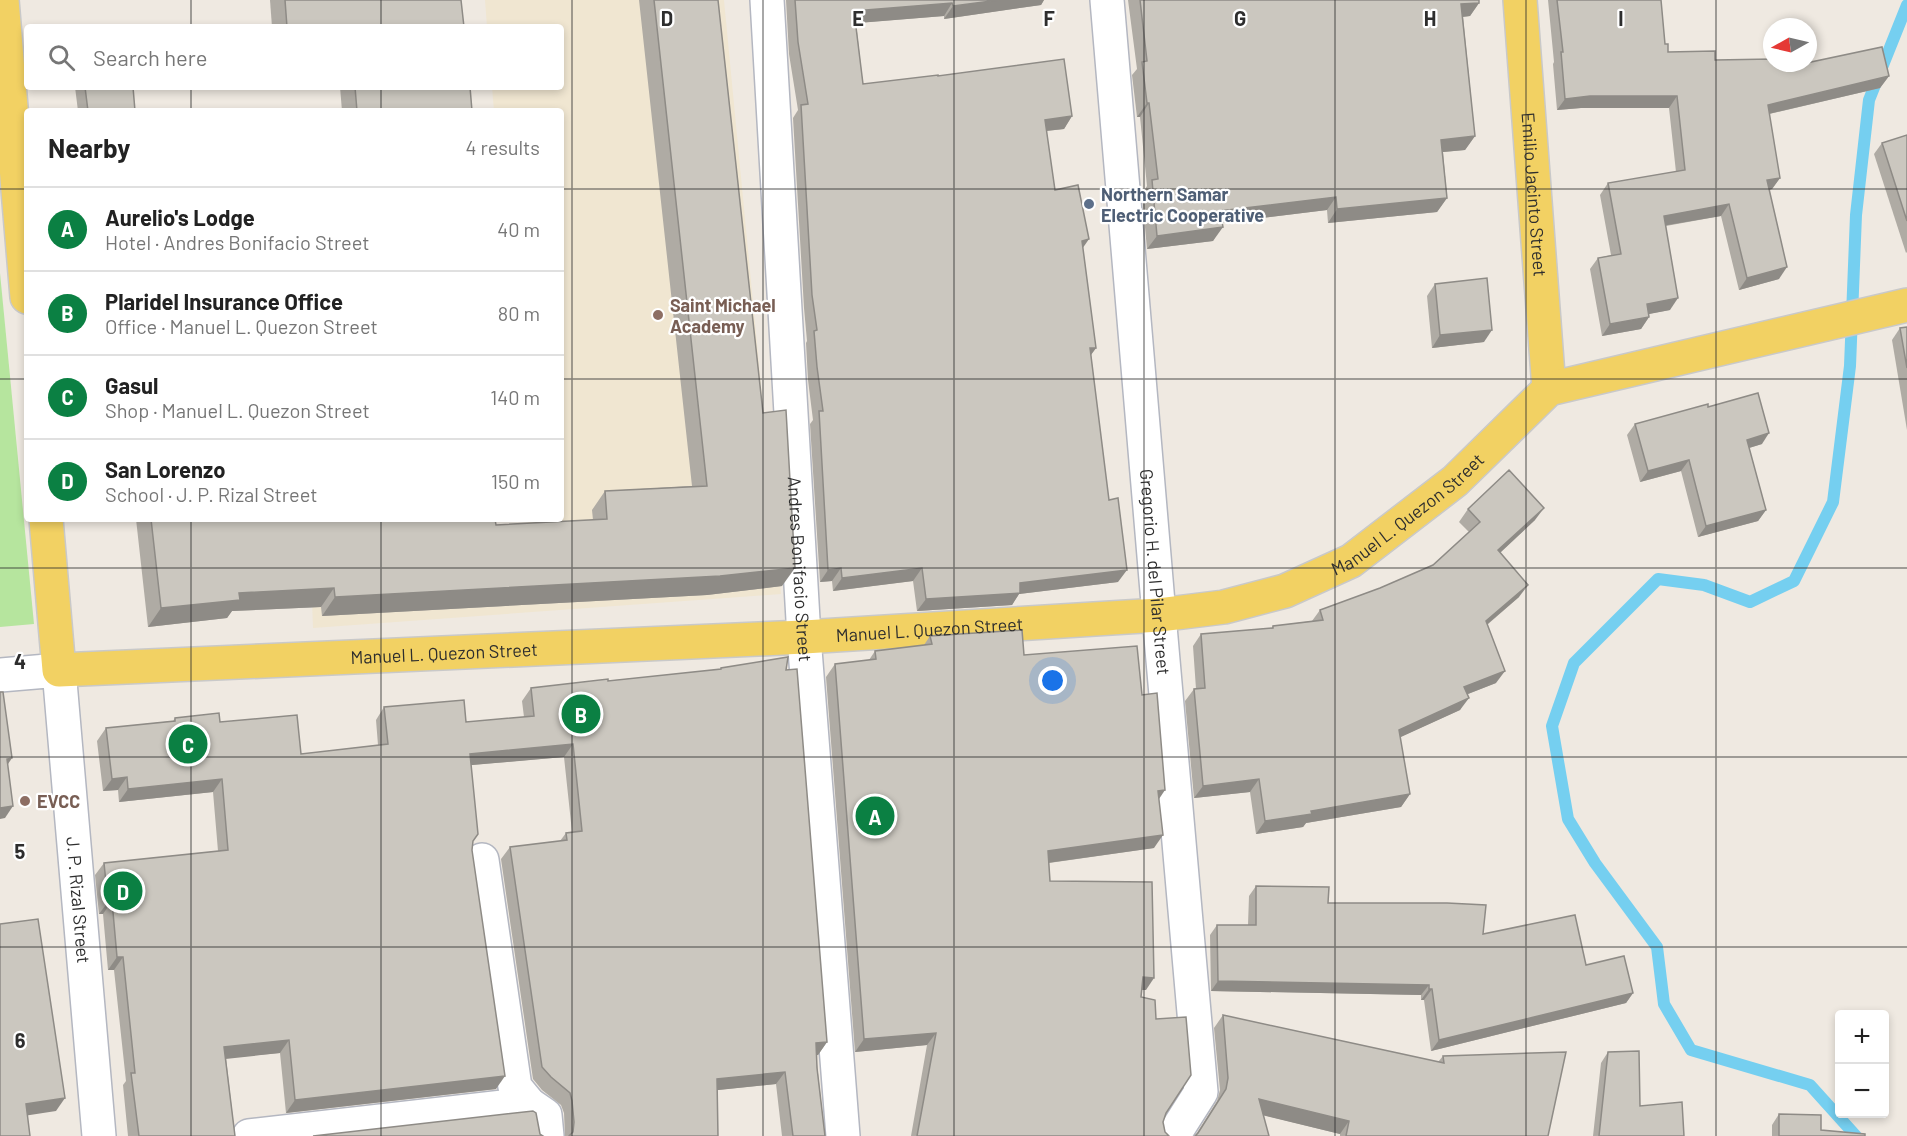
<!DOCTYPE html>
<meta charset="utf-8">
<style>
body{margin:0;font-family:Barlow,sans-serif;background:#f2f2f2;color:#222}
.controls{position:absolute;right:18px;bottom:18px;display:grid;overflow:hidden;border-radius:6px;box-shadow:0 3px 9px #0003}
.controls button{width:54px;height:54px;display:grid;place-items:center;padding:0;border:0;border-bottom:2px solid #e0e0e0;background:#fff;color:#222;font:30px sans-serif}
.compass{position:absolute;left:1763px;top:18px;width:54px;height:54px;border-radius:50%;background:#fff;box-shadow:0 3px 9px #0003;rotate:262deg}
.you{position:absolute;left:1053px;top:681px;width:21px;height:21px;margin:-15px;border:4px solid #fff;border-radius:50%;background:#1a73e8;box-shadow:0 0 0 9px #1a73e833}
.badge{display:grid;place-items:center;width:39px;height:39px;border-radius:50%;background:#0b8043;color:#fff;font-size:20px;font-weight:700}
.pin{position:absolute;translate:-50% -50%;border:3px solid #fff;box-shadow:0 2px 6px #0006}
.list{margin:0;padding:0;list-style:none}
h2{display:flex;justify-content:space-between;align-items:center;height:78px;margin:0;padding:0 24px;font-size:26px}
h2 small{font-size:20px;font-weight:400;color:#767676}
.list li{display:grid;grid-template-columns:39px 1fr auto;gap:18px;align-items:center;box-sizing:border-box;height:84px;padding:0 24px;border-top:2px solid #e0e0e0}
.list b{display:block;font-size:22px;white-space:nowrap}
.list p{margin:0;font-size:20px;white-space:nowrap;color:#767676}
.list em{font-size:20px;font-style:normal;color:#767676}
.icon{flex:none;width:33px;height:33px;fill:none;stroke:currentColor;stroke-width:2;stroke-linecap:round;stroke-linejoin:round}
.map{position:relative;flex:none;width:1907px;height:1136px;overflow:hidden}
.search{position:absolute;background:#fff;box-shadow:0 3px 9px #0003;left:24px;top:24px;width:540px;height:66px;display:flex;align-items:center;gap:15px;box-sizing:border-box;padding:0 21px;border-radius:6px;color:#767676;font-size:22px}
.panel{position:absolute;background:#fff;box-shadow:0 3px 9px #0003;left:24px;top:108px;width:540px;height:414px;border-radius:6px}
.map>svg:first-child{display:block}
.education{fill:#f0e6d1}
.green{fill:#b6e59e}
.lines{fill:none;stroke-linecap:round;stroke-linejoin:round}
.stream{stroke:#75cff0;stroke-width:12}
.minor-casing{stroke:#b4b7c1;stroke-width:36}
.major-casing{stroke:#c9c9c9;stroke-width:36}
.minor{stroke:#fff;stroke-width:33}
.major{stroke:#f2d163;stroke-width:33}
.wall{fill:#afaba4}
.shaded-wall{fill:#8e8b86}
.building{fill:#cbc7bf;stroke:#8e8b86;stroke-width:1.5}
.grid{fill:none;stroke:#2e2e2e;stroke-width:1.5;stroke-opacity:0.55}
.service-dot{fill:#5c6f8a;stroke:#fff;stroke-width:2}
.education-dot{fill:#8d6e63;stroke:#fff;stroke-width:2}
.labels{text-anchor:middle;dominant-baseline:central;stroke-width:4.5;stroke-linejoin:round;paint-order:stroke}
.service-label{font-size:18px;font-weight:bold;fill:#4e5e75;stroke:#fff;text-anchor:start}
.street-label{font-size:18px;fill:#2e2e2e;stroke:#fff}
.education-label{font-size:18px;font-weight:bold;fill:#785e54;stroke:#fff;text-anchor:start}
.grid-label{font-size:20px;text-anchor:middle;font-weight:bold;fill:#2e2e2e;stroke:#fff;stroke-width:4.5;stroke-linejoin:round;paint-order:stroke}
</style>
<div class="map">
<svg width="1907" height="1136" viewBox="0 0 1907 1136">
<rect width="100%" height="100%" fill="#efe9e1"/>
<path class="education" d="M485 0H724L781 594 313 628 310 547 529 537 528 519H561V111H494L492 87H561V27H487Z"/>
<path class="green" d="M0 273 34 624 0 627Z"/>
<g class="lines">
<path class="stream" d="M1856 1136 1810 1085 1691 1050 1664 1004 1657 947 1595 863 1568 819 1552 726 1574 663 1658 579 1704 585 1750 602 1794 581 1833 502 1850 366 1856 215 1869 100 1907 5"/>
<g class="minor-casing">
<g id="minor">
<path id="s1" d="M767 0 804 637 843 1136"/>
<path id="s2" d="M1107 0 1159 615 1201 1092 1173 1136"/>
<path id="s3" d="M0 675 59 670 99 1136"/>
<path d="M482 860 515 1087 529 1104 545 1115 547 1136"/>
<path d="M249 1136 529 1104"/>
</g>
</g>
<g class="major-casing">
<g id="major">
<path d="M2 0 27 297"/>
<path id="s4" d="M1520 0 1549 389"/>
<path id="s5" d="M46 519 59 670 804 637 1159 615 1224 607 1285 591 1351 561 1455 481 1549 389 1907 305"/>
</g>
</g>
<use href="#minor" class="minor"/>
<use href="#major" class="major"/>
</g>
<g class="wall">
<path d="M270 0H461L464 27H272Z"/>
<path d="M639 0H718L782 586 707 595 322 616 321 607 232 611 227 618 148 627 136 519H495L496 525 593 520 592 510 605 491 692 486Z"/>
<path d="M786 0H1044L1041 5 944 19V16L856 23 863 84 938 76 1072 116 1064 129 1046 131 1055 190 1083 248 1096 348 1091 355 1118 582 1019 594 1012 605 917 611 913 581 833 591 832 581 820 582 810 424 813 420 808 380 806 343 807 341 804 308 793 118 798 110 789 54Z"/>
<path d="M1128 0H1479V3L1470 16 1463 17 1475 136 1465 150 1443 152 1447 198 1437 212 1328 223 1327 210 1222 223 1213 241 1147 249 1142 194 1147 186 1140 117H1137L1132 75 1137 69Z"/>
<path d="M1548 0H1661L1665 44 1668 52 1715 60 1889 76 1880 88 1769 114 1780 178 1772 189 1769 190 1779 279 1739 290 1721 216 1666 226 1670 310 1648 314 1649 317 1641 329 1602 336 1590 269 1598 258 1611 255 1600 195 1608 183 1676 172 1669 108H1581L1557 110 1553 64 1554 62Z"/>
<path d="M75 87H133L135 111H78Z"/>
<path d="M340 87H470L472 111H342Z"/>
<path d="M1907 135V252L1906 253 1874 154 1882 143Z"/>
<path d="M1435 284 1484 342 1432 348 1427 296Z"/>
<path d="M1907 327V430L1892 340 1900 328Z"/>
<path d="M1708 407 1762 444 1749 448 1766 510 1758 521 1698 537 1681 471 1640 482 1627 435 1635 424Z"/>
<path d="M1468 509 1535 520 1500 553 1519 597 1487 625 1496 683 1468 694 1460 710 1400 737 1410 794 1401 807 1306 823 1303 827 1256 834 1250 792 1194 798 1185 701 1194 689H1196L1193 646 1201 634 1271 628 1273 626 1312 621 1320 610 1380 588 1433 565 1469 532 1459 522Z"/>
<path d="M930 636 1024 655 1142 695 1159 799 1154 848 1049 863 1050 881 1146 990H1142L1141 997 1156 1019 1166 1113 1163 1122 1165 1132 1169 1136H911L927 1045 855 1052 826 677 835 664 869 660 875 651 924 645Z"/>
<path d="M721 668 786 670 827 1042 818 1055H816L825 1136H782L776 1084 717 1090 718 1136H565L564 1113 561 1105 542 1090 533 1079 501 859 510 847 560 841 566 833 572 832 564 757 471 765 473 841 472 850 496 1089 286 1113 280 1053 226 1058 235 1136H128L123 1085 126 1081 114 970H108L103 914H99L95 875 104 863 218 851 213 792 119 802 118 790 103 791 97 741 106 728 173 721 175 718 220 722 301 754 378 745 376 720 384 707 466 722 524 717 522 701 531 688 720 670Z"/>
<path d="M1256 886 1328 903 1483 934 1586 965 1633 993 1626 1003 1431 1051 1424 1000H1421V995L1211 991 1210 935 1217 925H1248L1249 896Z"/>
<path d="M1223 1015 1438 1062 1443 1056 1548 1136H1340V1134L1263 1115 1195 1136 1217 1101 1220 1090 1214 1028Z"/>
<path d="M1608 1052 1640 1106 1684 1136H1593L1601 1063Z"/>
<path d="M1779 1114 1821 1130 1865 1136H1772V1125Z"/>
</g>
<g class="shaded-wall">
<path d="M999 0H1044L1041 5 944 19 953 6Z"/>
<path d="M952 3 944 16 846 24 854 11Z"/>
<path d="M1479 3 1470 16 1452 18 1461 4Z"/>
<path d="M1889 76 1880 88 1760 116 1768 105Z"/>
<path d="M1590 96H1677L1669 108H1581L1557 110 1565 99Z"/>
<path d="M1147 103H1149L1140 117H1137Z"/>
<path d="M1072 116 1064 129 1036 132 1045 120Z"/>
<path d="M1475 136 1465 150 1432 153 1441 140Z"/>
<path d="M1780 178 1772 189 1758 192 1767 180Z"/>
<path d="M1336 197 1327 210 1211 224 1220 211Z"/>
<path d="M1447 198 1437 212 1328 223 1337 209Z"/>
<path d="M1729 204 1721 216 1656 227 1664 216Z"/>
<path d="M1223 227 1213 241 1147 249 1157 236Z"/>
<path d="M1089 239 1080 252 1082 241Z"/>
<path d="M1787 267 1779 279 1739 290 1747 278Z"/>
<path d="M1678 298 1670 310 1639 316 1647 304Z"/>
<path d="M1649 317 1641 329 1602 336 1610 324Z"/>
<path d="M1492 330 1484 342 1432 348 1440 335Z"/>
<path d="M1090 348H1096L1087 360Z"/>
<path d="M1769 433 1762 444 1739 451 1747 440Z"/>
<path d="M1689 460 1681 471 1640 482 1648 471Z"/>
<path d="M1544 508 1535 520 1489 563 1498 550Z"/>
<path d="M1766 510 1758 521 1698 537 1706 526Z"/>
<path d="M795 568 782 586 707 595 322 616 335 597Z"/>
<path d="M841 568 832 581 820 582 828 570Z"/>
<path d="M922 568 913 581 833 591 842 578Z"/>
<path d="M1127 570 1118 582 1019 594 1012 605 917 611 926 599 1020 583Z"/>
<path d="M1528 585 1519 597 1477 633 1486 621Z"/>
<path d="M334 588 321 607 232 611 227 618 148 627 161 608 239 593Z"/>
<path d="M1505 671 1496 683 1455 699 1464 687Z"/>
<path d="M1469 698 1460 710 1390 742 1399 730Z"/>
<path d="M573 744 564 757 461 766 470 754Z"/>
<path d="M12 758 4 770 7 759Z"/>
<path d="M127 777 118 790 103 791 112 779Z"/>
<path d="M222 779 213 792 119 802 128 789Z"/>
<path d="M1259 779 1250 792 1194 798 1203 786Z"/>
<path d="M1165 790 1157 802 1158 791Z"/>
<path d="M1410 794 1401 807 1306 823 1303 827 1256 834 1265 821 1311 811Z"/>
<path d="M13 806 5 818 0 819V808Z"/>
<path d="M1163 835 1154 848 1040 864 1048 851Z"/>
<path d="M112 901 103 914H99L108 902Z"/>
<path d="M117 957H123L114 970H108Z"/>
<path d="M1143 977 1154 978 1146 990H1135Z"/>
<path d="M1218 981 1429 985 1421 995 1211 991Z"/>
<path d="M1429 989H1432L1424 1000H1421Z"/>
<path d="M1633 993 1626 1003 1431 1051 1439 1040Z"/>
<path d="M936 1033 927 1045 855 1052 864 1039Z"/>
<path d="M289 1040 280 1053 216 1060 224 1047Z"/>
<path d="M827 1042 818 1055 807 1056 816 1043Z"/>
<path d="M785 1072 776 1084 709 1091 717 1079Z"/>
<path d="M505 1076 496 1089 286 1113 295 1100Z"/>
<path d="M65 1098 56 1111 17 1117 26 1104Z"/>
<path d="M1259 1099 1349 1121 1340 1134 1250 1112Z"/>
</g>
<g class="building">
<path d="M285 0H461L464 27H287Z"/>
<path d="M654 0H718L763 413 786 410 795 568 720 576 335 597 334 588 239 593 240 600 161 608 151 519H495L496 525 607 519 605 491 707 486Z"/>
<path d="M795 0H999L953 6 952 3 854 11 863 84 938 75V76L1064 59 1072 116 1045 120 1055 190 1078 185 1089 239 1082 241 1096 348H1090L1109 500 1118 498 1127 570 1020 583V593L926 599 922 568 842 578 841 568 828 570 819 411H823L817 367 814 331 817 330 812 295 801 105 808 104 798 42Z"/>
<path d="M1140 0H1479V3L1461 4 1475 136 1441 140 1447 198 1337 209 1336 197 1220 211 1223 227 1157 236 1152 180 1158 179 1149 103H1147L1142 62 1147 61Z"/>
<path d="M1557 0H1661L1665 44H1668V52L1715 51V60L1772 59V63H1792V66L1882 47 1889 76 1768 105 1780 178 1767 180 1787 267 1747 278 1729 204 1664 216 1678 298 1647 304 1649 317 1610 324 1598 258 1621 254 1608 183 1685 170 1677 96H1590L1565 99 1561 52H1563Z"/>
<path d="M85 87H133L135 111H88Z"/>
<path d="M355 87H470L472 111H357Z"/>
<path d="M1907 135V221L1882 143Z"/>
<path d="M1487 278 1492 330 1440 335 1435 284Z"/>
<path d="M1907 327V368L1900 328Z"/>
<path d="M1758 393 1769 433 1747 440 1766 510 1706 526 1689 460 1648 471 1635 424 1708 404V407Z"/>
<path d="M1509 470 1544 508 1498 550 1528 585 1486 621 1505 671 1464 687 1469 698 1399 730 1410 794 1311 811 1312 814 1265 821 1259 779 1203 786 1194 689 1205 688 1201 634 1273 628V626L1323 620 1320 610 1380 588 1433 565 1480 522 1468 509Z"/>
<path d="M1022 630 1024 655 1137 646 1142 695 1157 693 1165 790 1158 791 1163 835 1048 851 1050 881 1152 882 1154 978 1143 977 1141 997 1155 1000 1156 1019 1186 1017 1191 1075 1166 1113 1163 1122 1165 1132 1169 1136H917L936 1033 864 1039 835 664 876 659 875 651 932 644 930 636Z"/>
<path d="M788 657 786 670 797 669 827 1042 816 1043 817 1068 825 1136H793L785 1072 717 1079 718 1136H569L573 1132 574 1122 572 1101 570 1093 551 1077 542 1067 510 847 567 840 566 833 582 831 573 744 470 754 478 834 473 841 472 850 505 1076 295 1100 289 1040 224 1047 235 1136H139L131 1073H135L123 957H117L112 901 108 902 104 863 228 850 222 779 128 789 127 777 112 779 106 728 175 721V718L219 713 220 722 297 715 301 754 388 744 384 707 464 700 466 722 534 716 531 688 608 679V681L721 669V668Z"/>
<path d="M0 692H3L12 758 7 759 13 806 0 808Z"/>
<path d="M1256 886 1329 887 1328 903H1447L1486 905 1483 934 1575 915 1586 965 1624 956 1633 993 1439 1040 1432 989H1429V985L1218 981 1217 925H1256Z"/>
<path d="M38 919 65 1098 26 1104 30 1136H0V924Z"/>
<path d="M1223 1015 1444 1063 1443 1056 1566 1052 1548 1136H1346L1349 1121 1259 1099 1269 1136H1195L1198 1133 1226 1089 1228 1078Z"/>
<path d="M1639 1051 1640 1106 1682 1102 1684 1136H1599L1608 1052Z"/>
<path d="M533 1111 536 1113 540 1134 543 1136H313Z"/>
<path d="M1779 1114 1821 1115V1130L1865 1134V1136H1779Z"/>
</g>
<path class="grid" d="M191 0V27M381 0V27M572 0V1136M763 0V1136M954 0V1136M1144 0V1136M1335 0V1136M1526 0V1136M1716 0V1136M191 87V111M381 87V111M0 189H27M561 189H1907M0 379H27M561 379H1907M191 519V1136M381 519V1136M0 568H1907M0 757H1907M0 947H1907"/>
<circle class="service-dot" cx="1089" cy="204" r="6"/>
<g class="education-dot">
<circle cx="658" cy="315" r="6"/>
<circle cx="25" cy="801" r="6"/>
</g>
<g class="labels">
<g class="service-label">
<text x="1101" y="194">Northern Samar<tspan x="1101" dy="21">Electric Cooperative</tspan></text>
</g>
<g class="street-label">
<text stroke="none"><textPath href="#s4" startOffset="195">Emilio Jacinto Street</textPath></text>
<text stroke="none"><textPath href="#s5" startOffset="1527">Manuel L. Quezon Street</textPath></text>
<text stroke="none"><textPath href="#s1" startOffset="570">Andres Bonifacio Street</textPath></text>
<text stroke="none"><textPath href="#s2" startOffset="574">Gregorio H. del Pilar Street</textPath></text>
<text stroke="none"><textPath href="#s5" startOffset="1023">Manuel L. Quezon Street</textPath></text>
<text stroke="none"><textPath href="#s5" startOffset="537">Manuel L. Quezon Street</textPath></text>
<text stroke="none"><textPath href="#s3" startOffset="290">J. P. Rizal Street</textPath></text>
</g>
<g class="education-label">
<text x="670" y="305">Saint Michael<tspan x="670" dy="21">Academy</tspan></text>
<text x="37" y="801">EVCC</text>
</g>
</g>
<g class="grid-label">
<text x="667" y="26">D</text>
<text x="858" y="26">E</text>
<text x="1049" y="26">F</text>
<text x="1240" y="26">G</text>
<text x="1430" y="26">H</text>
<text x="1621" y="26">I</text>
<text x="20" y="669">4</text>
<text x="20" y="859">5</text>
<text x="20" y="1048">6</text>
</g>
</svg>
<div class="controls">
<button>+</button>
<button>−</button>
</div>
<svg class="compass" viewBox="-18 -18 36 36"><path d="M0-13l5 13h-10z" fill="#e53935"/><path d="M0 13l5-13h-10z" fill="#767676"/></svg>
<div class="you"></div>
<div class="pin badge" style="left:875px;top:816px">A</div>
<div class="pin badge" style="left:581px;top:714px">B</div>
<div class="pin badge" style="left:188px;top:744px">C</div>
<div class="pin badge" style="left:123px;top:891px">D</div>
<div class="search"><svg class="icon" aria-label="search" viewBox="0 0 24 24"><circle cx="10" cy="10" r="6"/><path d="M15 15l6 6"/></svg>Search here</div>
<section class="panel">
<h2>Nearby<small>4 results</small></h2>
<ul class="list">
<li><span class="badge">A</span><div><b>Aurelio's Lodge</b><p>Hotel · Andres Bonifacio Street</p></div><em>40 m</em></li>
<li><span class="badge">B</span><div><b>Plaridel Insurance Office</b><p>Office · Manuel L. Quezon Street</p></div><em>80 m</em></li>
<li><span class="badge">C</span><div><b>Gasul</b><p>Shop · Manuel L. Quezon Street</p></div><em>140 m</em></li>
<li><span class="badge">D</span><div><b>San Lorenzo</b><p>School · J. P. Rizal Street</p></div><em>150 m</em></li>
</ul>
</section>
</div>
